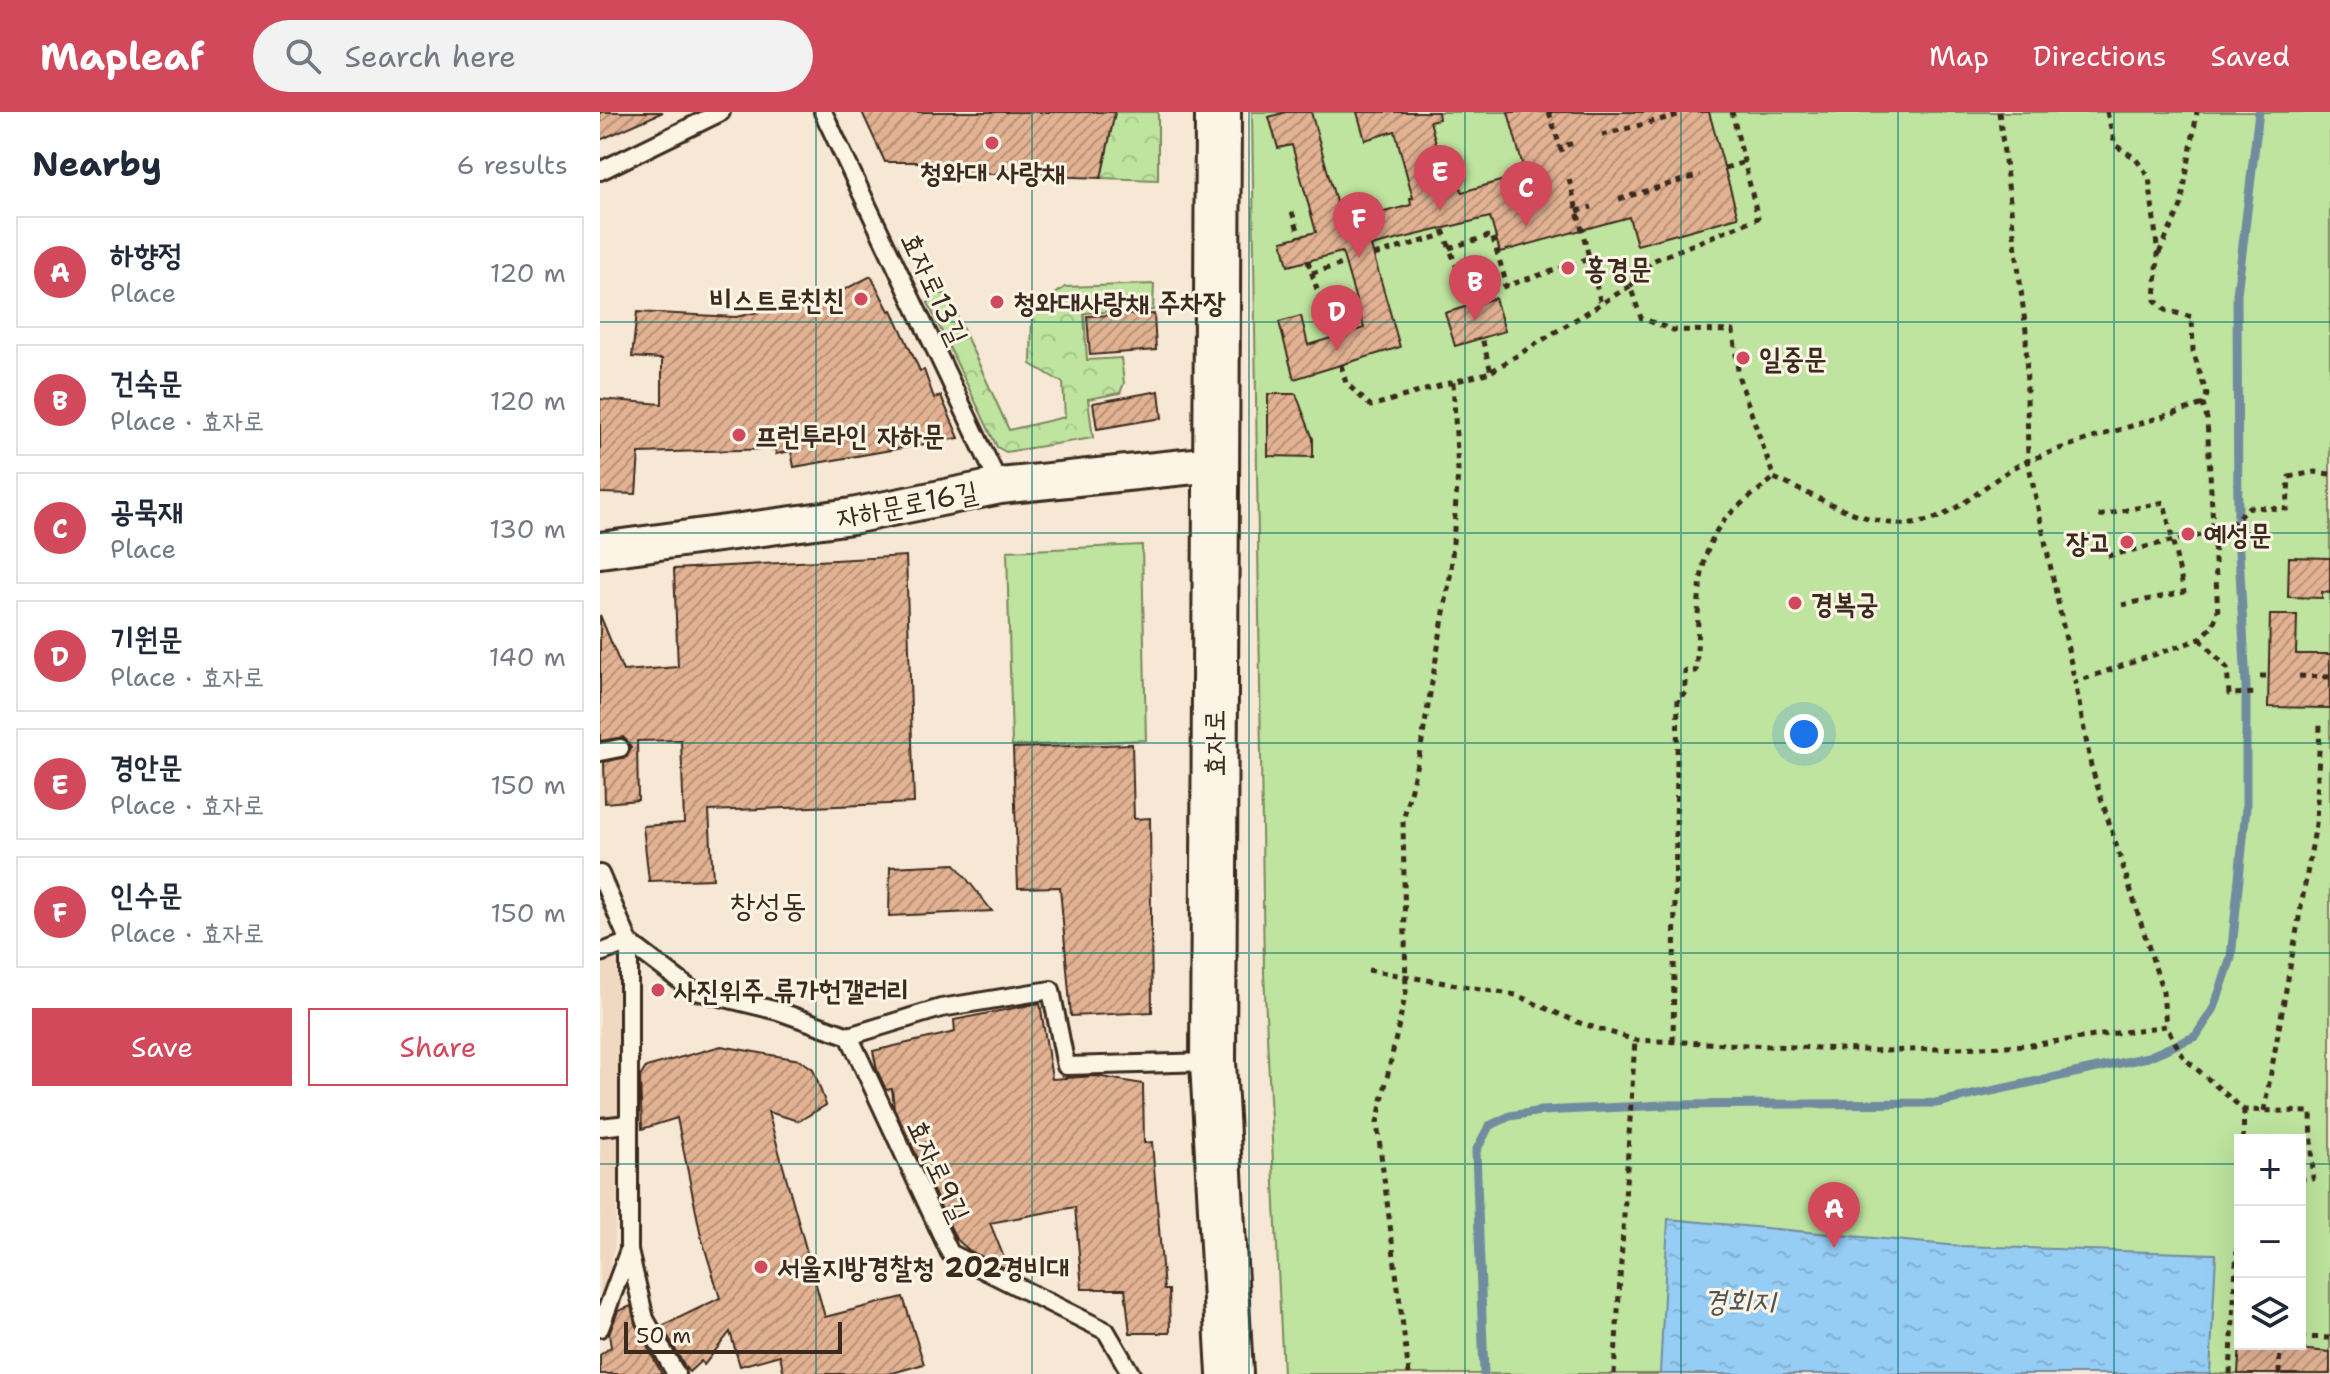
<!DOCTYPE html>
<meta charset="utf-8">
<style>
body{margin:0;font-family:"Shantell Sans","Poor Story",sans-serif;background:#f2f2f3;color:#1f2937}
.controls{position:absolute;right:24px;bottom:24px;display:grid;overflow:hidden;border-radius:0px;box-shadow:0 8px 32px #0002}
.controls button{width:72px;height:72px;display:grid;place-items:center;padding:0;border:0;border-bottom:2px solid #e0e1e3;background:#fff;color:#1f2937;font:40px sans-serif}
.scale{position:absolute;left:24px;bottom:20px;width:218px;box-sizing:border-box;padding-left:8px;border:4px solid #3b2a1e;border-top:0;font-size:22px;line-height:28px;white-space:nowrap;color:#3b2a1e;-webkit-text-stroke:6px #fcf5e5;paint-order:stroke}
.you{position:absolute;left:1204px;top:622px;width:28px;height:28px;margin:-20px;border:6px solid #fff;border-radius:50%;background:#1a73e8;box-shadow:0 0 0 12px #1a73e833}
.badge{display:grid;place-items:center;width:52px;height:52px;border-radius:50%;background:#d1495b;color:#fff;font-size:26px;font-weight:700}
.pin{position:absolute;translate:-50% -66px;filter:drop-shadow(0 2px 4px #0008)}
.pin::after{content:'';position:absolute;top:42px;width:28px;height:24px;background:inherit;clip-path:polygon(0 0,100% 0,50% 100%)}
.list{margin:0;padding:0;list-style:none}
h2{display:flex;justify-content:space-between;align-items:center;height:104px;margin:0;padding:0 32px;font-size:34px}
h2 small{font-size:26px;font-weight:400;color:#747a83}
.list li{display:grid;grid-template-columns:52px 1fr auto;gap:24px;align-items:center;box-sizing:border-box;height:112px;margin:0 16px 16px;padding:0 16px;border:2px solid #e0e1e3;border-radius:0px}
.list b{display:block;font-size:30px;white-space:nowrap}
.list p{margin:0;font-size:26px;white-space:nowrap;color:#747a83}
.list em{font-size:26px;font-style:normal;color:#747a83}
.actions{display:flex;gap:16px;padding:24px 32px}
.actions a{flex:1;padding:18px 0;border:2px solid #d1495b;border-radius:0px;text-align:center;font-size:28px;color:#d1495b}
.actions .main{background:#d1495b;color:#fff}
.icon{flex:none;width:44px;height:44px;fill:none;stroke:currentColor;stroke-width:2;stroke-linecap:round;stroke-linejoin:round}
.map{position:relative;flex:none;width:1730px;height:1262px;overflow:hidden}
header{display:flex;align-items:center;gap:48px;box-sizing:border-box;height:112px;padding:0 40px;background:#d1495b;color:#fff}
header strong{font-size:38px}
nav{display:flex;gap:44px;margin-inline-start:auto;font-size:28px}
.search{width:560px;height:72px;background:#f2f2f3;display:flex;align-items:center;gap:20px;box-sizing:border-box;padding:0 28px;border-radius:44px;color:#747a83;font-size:30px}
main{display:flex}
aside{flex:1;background:#fff}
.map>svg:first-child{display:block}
.built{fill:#f1d8c1}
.forest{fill:url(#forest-crowns);stroke:#7c875e;stroke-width:2}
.park{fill:#bee49f;stroke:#7c875e;stroke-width:2;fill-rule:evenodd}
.water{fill:url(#water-ripples);stroke:#728c9f;stroke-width:2}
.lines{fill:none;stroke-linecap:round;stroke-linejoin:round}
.stream{stroke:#728c9f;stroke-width:9}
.building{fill:url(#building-hatch);stroke:#3b2a1e;stroke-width:2}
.lane-casing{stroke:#3b2a1e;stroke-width:22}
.street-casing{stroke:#3b2a1e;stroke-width:40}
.secondary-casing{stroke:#3b2a1e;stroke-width:50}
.path{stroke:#3b2a1e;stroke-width:5;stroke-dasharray:6 6;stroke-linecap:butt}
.lane{stroke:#fcf5e5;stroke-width:16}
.street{stroke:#fcf5e5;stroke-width:34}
.secondary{stroke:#fcf5e5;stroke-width:44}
.grid{fill:none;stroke:#0f766e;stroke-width:2;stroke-opacity:0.55}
.poi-dot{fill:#d1495b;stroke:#fcf5e5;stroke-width:3}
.labels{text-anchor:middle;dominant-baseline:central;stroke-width:6;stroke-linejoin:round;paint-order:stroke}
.poi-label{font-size:28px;font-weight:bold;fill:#3b2a1e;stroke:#fcf5e5;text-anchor:start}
.street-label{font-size:28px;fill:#3b2a1e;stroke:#fcf5e5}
.water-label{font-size:30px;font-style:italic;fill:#525354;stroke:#fcf5e5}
.quarter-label{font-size:32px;fill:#3b2a1e;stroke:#fcf5e5}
</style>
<header>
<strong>Mapleaf</strong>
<div class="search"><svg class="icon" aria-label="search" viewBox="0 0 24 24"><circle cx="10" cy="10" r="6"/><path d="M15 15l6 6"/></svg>Search here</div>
<nav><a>Map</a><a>Directions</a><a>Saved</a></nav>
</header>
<main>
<aside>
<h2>Nearby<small>6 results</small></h2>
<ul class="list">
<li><span class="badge">A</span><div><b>하향정</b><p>Place</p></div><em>120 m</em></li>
<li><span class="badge">B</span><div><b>건숙문</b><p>Place · 효자로</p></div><em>120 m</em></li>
<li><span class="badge">C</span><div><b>공묵재</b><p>Place</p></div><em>130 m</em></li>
<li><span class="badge">D</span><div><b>기원문</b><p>Place · 효자로</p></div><em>140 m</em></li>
<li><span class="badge">E</span><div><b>경안문</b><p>Place · 효자로</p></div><em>150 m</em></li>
<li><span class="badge">F</span><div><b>인수문</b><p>Place · 효자로</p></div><em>150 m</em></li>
</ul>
<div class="actions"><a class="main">Save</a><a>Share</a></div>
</aside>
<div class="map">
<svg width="1730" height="1262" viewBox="0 0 1730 1262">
<defs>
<pattern id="forest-crowns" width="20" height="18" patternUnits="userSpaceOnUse" patternTransform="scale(2)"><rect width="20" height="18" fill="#bee49f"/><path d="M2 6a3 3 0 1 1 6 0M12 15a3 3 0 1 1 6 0" fill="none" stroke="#a4c488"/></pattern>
<pattern id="water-ripples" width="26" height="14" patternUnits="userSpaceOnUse" patternTransform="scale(2)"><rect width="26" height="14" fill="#96cdf5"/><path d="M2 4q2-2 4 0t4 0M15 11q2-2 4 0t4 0" fill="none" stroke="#82b0d2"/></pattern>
<pattern id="building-hatch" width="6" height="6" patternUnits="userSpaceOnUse" patternTransform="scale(2)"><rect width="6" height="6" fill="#e2b293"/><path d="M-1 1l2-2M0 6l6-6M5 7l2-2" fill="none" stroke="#b89177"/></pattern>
</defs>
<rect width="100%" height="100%" fill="#f7e8d5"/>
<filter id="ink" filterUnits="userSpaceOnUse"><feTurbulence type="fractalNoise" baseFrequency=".0125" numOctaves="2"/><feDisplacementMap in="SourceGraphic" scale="16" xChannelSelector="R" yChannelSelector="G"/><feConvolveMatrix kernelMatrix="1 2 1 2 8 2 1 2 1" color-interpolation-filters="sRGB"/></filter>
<g filter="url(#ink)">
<path class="built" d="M24 844 22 1012 14 1137 0 1196V847Z"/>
<g class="forest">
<path d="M515 0H558V68L501 66Z"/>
<path d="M554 172 553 198 484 201 487 248 521 246 524 271 520 281 488 287 493 326 406 340 397 335 328 191 337 182H347L409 318 465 305 463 271 431 252 432 199 465 175Z"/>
</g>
<g class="park">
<path d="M652 0H1730V1262H683L664 860ZM1640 1028H1700V1232H1640Z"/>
<path d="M542 433 546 628 412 634 407 439Z"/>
</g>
<path class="water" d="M1068 1107 1359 1134 1616 1142 1610 1262H1060Z"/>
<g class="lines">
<path class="stream" d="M884 1262 876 1039 889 1014 910 1004 941 999 1065 993 1336 991 1548 945 1596 924 1614 896 1631 846 1646 696V574L1638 421 1637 182 1659 0"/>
</g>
<g class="building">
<path d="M0 0H63L0 28Z"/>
<path d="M262 0H515L501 66 336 60 329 50H285Z"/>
<path d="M686 0H711L742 111 811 93 810 86H813L795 19 765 28 757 0H838L839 7 830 9 848 76 860 73 862 80 925 62 908 0H1109L1138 105 1037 133 1029 105 900 140 890 105 771 134 800 235 694 267 679 210 701 204 708 233 764 216 742 140 688 154 682 129 716 120 692 33 678 36 669 5Z"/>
<path d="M271 164 289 199 292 198 320 259 324 258 334 286 341 284 359 326 194 355 191 339 176 342 175 337 39 341 36 382 0 381V287L62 292V247L32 245 37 200 136 205 234 183Z"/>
<path d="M895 186 905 219 855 234 845 201Z"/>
<path d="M554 202 556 238 490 243 487 204Z"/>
<path d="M559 279 562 306 497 317 493 291Z"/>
<path d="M668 282H696L713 327V345L668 344Z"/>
<path d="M306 444 314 691 109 699 113 767 49 769 43 714 84 711 81 628 37 629 38 688 5 691 4 650 27 645 31 635 23 625 0 629V503L23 559 78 555 74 457Z"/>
<path d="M1689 445 1730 446V481L1722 480V486L1688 485Z"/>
<path d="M1670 503H1697L1696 542H1730V596L1668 595Z"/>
<path d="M532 632 534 707 550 706 552 900 471 904 460 775 418 776 413 636Z"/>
<path d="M355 752 392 799 289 804 290 755Z"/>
<path d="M440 891 452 967 496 964 543 972 544 1031 552 1030 564 1178H569L570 1221H530L525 1177H482L475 1095 390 1111 409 1158 370 1139 356 1127 294 996 292 977 286 978 277 958 273 939 355 920 354 908Z"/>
<path d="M121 934 200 948 213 957 226 993 199 1009 168 1000 225 1205 303 1185 324 1252 289 1262H184L180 1243 140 1254 130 1220 104 1253 101 1249 89 1260 85 1255 62 1214 120 1186 101 1124 77 1006 42 1017 40 965 46 955Z"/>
<path d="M31 1194 35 1212 62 1262H0V1243L11 1235 9 1222 18 1199Z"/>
<path d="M1640 1232 1730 1240V1262H1638Z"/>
</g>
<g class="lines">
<g class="lane-casing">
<g id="lane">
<path d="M223 0 400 374"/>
<path d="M0 59 121 0"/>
<path d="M0 640 20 636"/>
<path d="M0 762 29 830 92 878 178 899 249 924 350 1141 506 1219 531 1262"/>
<path d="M0 841 29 830V1138L0 1216"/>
<path d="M249 924 341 896 451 878 466 954 610 950"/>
<path d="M0 1015 28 1012"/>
<path d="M29 1139 45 1207 76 1262"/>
</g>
</g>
<g class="street-casing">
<path id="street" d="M0 438 252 404 400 374 614 352"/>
</g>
<g class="secondary-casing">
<path id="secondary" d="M618 0 613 950 630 1262"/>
</g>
<g class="path">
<path d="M949 0 960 35"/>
<path d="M1399 0 1426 219 1428 349 1475 570"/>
<path d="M1507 0 1515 33 1535 46 1549 65 1558 143 1555 188 1565 198 1592 205 1593 239 1607 283 1603 292 1607 307 1618 502 1611 516 1600 527 1475 570 1491 654 1563 880 1566 914"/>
<path d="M1002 23 1082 2"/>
<path d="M962 40 960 35 974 31"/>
<path d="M1125 56 1145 50"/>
<path d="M969 67 1001 192"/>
<path d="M1019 87 1100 63"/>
<path d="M977 99 992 95"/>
<path d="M692 100 700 124"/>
<path d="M843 118 871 194"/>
<path d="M849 136 892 123 907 174"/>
<path d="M1559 141 1581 94 1597 0"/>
<path d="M774 143 844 123"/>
<path d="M708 149 732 225"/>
<path d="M970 153 989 147"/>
<path d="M712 161 746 151"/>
<path d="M1030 174 1052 149 1158 106 1132 0"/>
<path d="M868 186 965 155"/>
<path d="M741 253 746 271 771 294 853 270"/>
<path d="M892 259 1030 174 1041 206 1073 218 1133 219 1139 266 1174 366C1211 382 1271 416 1312 412 1357 408 1387 366 1428 349 1484 326 1545 311 1603 292"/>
<path d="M1499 404 1564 390 1584 480 1522 493"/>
<path d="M1595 424 1612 421"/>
<path d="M1613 430 1649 395 1687 397 1689 365 1715 360 1730 362"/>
<path d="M1508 444 1583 426"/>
<path d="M1600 527 1627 556 1629 582 1659 581"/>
<path d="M1660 564H1669"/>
<path d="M1699 564 1730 565"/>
<path d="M768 858 916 883 977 910 1035 928 1286 939 1431 933 1566 914 1584 946 1644 998 1711 1000 1713 1067H1703"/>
<path d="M1073 929 1078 583 1085 582V559H1096C1100 511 1092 445 1125 407 1139 392 1158 379 1174 366"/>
<path d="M1664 999 1716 712 1720 613"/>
<path d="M1643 1028 1644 998"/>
<path d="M1700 1225 1730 1226"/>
<path d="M809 1262 777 1011 806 880 803 709 821 635 851 459 858 359 853 270 891 260 882 226"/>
<path d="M1014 1262 1035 928"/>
<path d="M1630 1262 1640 1081"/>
<path d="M1679 1262 1680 1232"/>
</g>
<use href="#lane" class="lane"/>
<use href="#street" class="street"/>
<use href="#secondary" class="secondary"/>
</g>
</g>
<path class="grid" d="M216 0V1262M432 0V1262M649 0V1262M865 0V1262M1081 0V1262M1298 0V1262M1514 0V1262M0 210H1730M0 421H1730M0 631H1730M0 841H1730M0 1052H1640M1700 1052H1730"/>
<g class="poi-dot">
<circle cx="392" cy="31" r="8"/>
<circle cx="968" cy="156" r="8"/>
<circle cx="261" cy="187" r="8"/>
<circle cx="397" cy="190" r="8"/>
<circle cx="1143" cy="246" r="8"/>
<circle cx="139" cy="323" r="8"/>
<circle cx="1588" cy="422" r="8"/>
<circle cx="1527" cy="430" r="8"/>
<circle cx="1195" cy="491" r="8"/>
<circle cx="58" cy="878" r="8"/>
<circle cx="161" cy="1155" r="8"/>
</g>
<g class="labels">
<g class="poi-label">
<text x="392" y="60" text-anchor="middle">청와대 사랑채</text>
<text x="984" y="156">홍경문</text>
<text x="245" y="187" text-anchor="end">비스트로친친</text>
<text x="413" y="190">청와대사랑채 주차장</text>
<text x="1159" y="246">일중문</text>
<text x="155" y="323">프런투라인 자하문</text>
<text x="1604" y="422">예성문</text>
<text x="1511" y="430" text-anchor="end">장고</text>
<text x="1211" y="491">경복궁</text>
<text x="74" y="878">사진위주 류가헌갤러리</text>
<text x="177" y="1155">서울지방경찰청 202경비대</text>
</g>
<g class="street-label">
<text transform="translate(335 176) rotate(65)">효자로13길</text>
<text transform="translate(307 392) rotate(-11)">자하문로16길</text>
<text transform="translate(614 631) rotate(-90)">효자로</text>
<text transform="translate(339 1058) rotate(65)">효자로9길</text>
</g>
<g class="water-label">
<text x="1139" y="1188">경회지</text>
</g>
<g class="quarter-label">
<text x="168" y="792">창성동</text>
</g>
</g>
</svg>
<div class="controls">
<button>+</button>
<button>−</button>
<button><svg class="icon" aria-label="layers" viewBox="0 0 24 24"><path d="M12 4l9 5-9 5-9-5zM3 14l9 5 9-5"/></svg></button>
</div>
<div class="scale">50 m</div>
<div class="you"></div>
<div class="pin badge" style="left:1234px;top:1136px">A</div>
<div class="pin badge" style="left:875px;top:209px">B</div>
<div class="pin badge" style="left:926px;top:115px">C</div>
<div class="pin badge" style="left:737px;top:239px">D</div>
<div class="pin badge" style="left:840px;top:99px">E</div>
<div class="pin badge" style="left:759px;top:146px">F</div>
</div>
</main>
